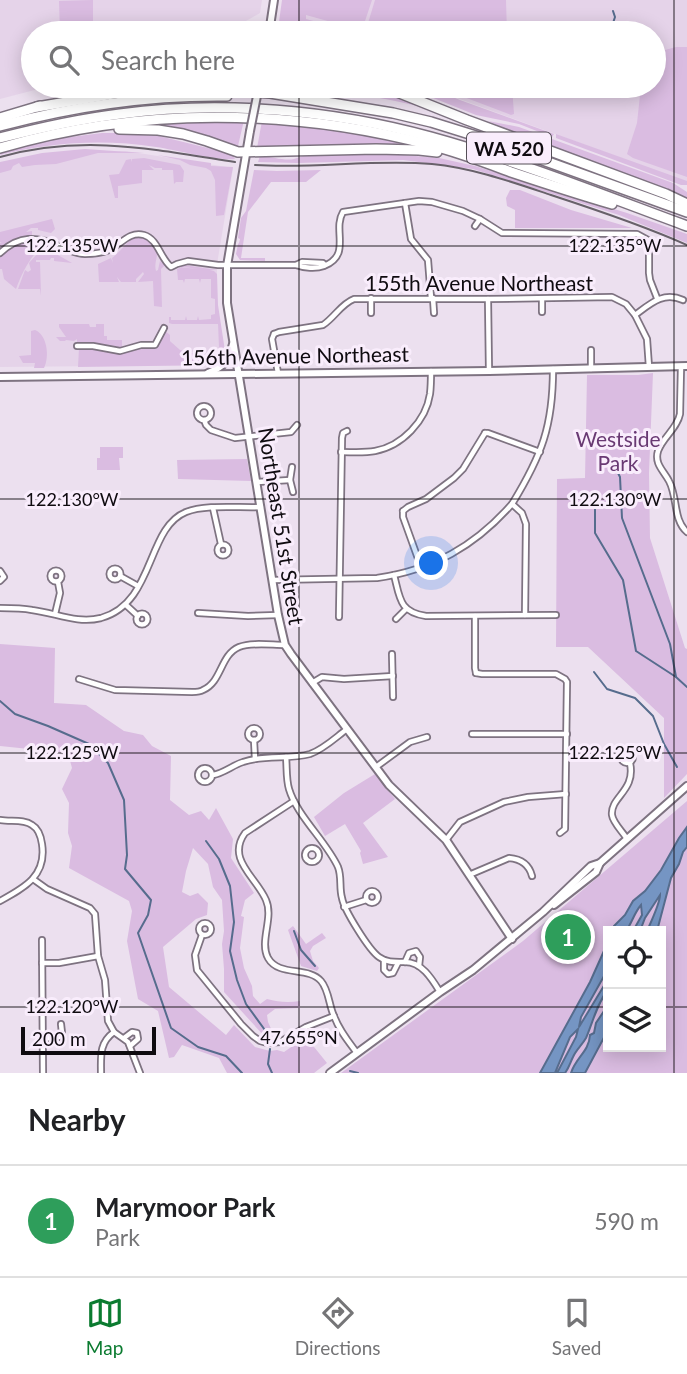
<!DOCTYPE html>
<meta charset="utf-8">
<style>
body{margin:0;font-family:Lato,sans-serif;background:#f2f2f2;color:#202124}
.controls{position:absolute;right:21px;bottom:21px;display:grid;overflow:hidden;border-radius:0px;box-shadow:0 4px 18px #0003}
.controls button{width:63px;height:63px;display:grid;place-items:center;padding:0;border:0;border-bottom:2px solid #e0e0e0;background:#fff;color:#202124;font:35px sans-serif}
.scale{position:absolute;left:21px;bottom:18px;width:135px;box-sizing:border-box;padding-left:7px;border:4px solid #0f0b10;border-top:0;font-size:19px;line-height:24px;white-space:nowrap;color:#0f0b10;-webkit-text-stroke:5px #f9edfc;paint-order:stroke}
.you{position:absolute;left:432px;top:564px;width:24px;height:24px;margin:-18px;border:5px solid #fff;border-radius:50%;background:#1a73e8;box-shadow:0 0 0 10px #1a73e833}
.badge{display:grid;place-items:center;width:46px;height:46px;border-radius:50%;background:#0b7b30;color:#fff;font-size:23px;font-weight:700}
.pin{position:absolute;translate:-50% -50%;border:4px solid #fff;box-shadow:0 2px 7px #0006}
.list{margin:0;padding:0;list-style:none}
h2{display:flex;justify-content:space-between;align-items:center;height:91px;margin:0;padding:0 28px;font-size:30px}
h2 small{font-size:23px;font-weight:400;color:#757577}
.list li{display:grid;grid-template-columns:46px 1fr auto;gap:21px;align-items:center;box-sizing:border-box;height:112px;padding:0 28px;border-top:2px solid #e0e0e0}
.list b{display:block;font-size:26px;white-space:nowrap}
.list p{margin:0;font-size:23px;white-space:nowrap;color:#757577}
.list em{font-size:23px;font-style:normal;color:#757577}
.icon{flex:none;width:38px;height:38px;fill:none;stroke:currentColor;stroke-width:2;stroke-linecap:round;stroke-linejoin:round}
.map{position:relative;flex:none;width:687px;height:1073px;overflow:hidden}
.search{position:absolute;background:#fff;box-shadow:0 4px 18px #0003;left:21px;right:21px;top:21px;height:77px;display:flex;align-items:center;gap:18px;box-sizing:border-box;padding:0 24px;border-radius:38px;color:#757577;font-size:26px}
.sheet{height:203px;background:#fff}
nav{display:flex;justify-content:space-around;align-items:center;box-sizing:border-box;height:98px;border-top:2px solid #e0e0e0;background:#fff;font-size:19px;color:#757577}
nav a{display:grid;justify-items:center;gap:4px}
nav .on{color:#0b7b30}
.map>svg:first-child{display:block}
.built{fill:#e5d3e9}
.green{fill:#dabce1;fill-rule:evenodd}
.water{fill:#7595c3;stroke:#566c8d;stroke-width:2}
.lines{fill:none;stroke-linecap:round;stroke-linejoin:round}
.stream{stroke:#566c8d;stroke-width:2}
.street-casing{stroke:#7e7381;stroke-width:8}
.secondary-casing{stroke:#7e7381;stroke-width:10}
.highway-casing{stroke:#7e7381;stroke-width:12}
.street{stroke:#fff;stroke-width:4.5}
.secondary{stroke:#fff;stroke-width:6}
.highway{stroke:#fff;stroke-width:9}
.tram{stroke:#68616a;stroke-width:2}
.secondary-bridge-casing{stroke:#7e7381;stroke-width:10;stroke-linecap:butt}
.secondary-bridge{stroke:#fff;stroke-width:6}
.ticks{fill:none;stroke:#0f0b10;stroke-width:2;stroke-opacity:0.45}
.labels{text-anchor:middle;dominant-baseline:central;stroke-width:6;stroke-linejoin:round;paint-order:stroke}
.shield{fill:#f9edfc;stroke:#554f57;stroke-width:2}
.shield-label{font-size:19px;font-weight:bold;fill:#0f0b10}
.street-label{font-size:21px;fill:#0f0b10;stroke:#f9edfc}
.park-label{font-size:21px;fill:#693973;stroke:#f9edfc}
.ticks-label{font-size:18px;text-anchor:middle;fill:#0f0b10;stroke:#f9edfc;stroke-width:6;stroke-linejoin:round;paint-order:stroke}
</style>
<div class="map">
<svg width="687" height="1073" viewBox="0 0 687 1073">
<rect width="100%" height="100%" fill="#ece0ef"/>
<g class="built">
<path d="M0 0H262L260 13 225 33H33V86H50L0 99Z"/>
<path d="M284 0H687V182L424 86H654V33H283L278 32Z"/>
<path d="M126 151 233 168 217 264V306L225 352 216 365 0 367V163L21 158Z"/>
</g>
<g class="green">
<path d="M93 0V33H60L59 1Z"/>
<path d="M282 0H372L363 27 360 30 306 15V19L357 33H280V30L278 29Z"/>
<path d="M375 0H506L507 33H365Z"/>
<path d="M676 47H687V177L633 158 627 154 637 123 641 86H654V57L665 50Z"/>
<path d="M294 86H377L451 115C400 100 347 91 294 86Z"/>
<path d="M403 86H427L460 100 554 134 552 137 519 124 476 115Z"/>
<path d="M435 86H512L514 114 511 115Z"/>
<path d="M208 120H244L238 146 211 138 147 126V125Z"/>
<path d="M262 121 359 132 424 146 257 148Z"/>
<path d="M488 121 519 127 673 183 687 192V200L555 150Z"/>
<path d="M102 133H142L159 136 232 154 235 159C216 161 177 150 156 147 103 139 52 142 0 155V151L47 140Z"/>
<path d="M556 134 687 181V185H681L556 138Z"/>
<path d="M85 149 144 153H98L56 164 35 165 22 167 19 163 13 166 11 170 0 173V162L42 153Z"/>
<path d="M312 154H392L439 158 475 166 627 213 687 234V243L619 215 473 169 403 160 298 163 258 162 260 156H263C272 157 285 161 294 159 301 157 304 155 312 154Z"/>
<path d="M157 155 211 163V166L233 167 224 215 216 216 215 180 211 171 206 168 190 165 180 160Z"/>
<path d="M144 158 180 165 184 171 183 182H176L174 184 173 170H162V168H155L149 165 154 170H142V183L118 186V198H115L109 175 119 174 126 160 131 159 132 162V159Z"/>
<path d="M254 170 277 171 321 170 306 182H271L248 212 241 258H265V261L240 260 236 254 238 244 239 243 240 239 238 238 241 218 246 211Z"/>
<path d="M510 190H520L571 210 632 228H515V210L507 206 506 198Z"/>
<path d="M52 219 55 229 51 233 38 230V228H31L26 232 32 231V236L14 240 0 249V243H2L0 242V232Z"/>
<path d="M135 236C145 236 157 242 157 253 157 260 154 264 156 271L158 270 160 261 165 265 161 269 162 307 154 306 153 281 138 282 144 274 143 272 136 279V282H121L117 277 119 282H99L98 264 111 258 113 263 112 258C119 253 130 239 135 236Z"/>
<path d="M22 242C27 251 37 248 42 242H45C31 256 23 270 16 289L4 279 2 269H0V256L9 248Z"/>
<path d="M47 243 50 244 49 250 72 263 54 261V258H51L50 260H36V262H40L41 296 40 289H18L25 270 28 272 31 270 29 263Z"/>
<path d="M184 265 217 270H210L214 271 217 274 218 305 225 351C225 358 222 361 217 365L78 367 79 348H92L112 353H122L140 348 154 347C161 343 160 335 165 331L170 335V341C171 342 179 349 180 350 190 355 201 351 211 358L215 356 219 347 218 324H172L169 323V317H171V320H185L186 316 187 320H197L198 316 199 320 211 319V315L215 314V299L211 298V279H201L200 283 199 279H185L184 283 183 280H178L177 269 183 267 200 269 176 267Z"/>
<path d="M59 324H89L90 327H96V324H104V336H107V340H122V347L113 348 94 343H77V339L74 341 66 340 65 341H60L56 337H66L59 327Z"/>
<path d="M35 330C47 335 50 356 44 368H34L35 363H23L19 356 31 355V331Z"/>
<path d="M653 373 649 473 650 538 685 648 687 649V774L664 798V718L588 647H556L557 479 585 478 587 375H638Z"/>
<path d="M100 447H123V458H119L120 470H97V458H100Z"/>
<path d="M247 459 251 481 178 479 177 460Z"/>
<path d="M0 644 55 648 54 703 86 705 124 731 143 735 152 746 171 756 170 800 189 815 201 811 209 820 216 808 233 839 231 858 254 893 245 900 241 916 244 917 240 948 244 968 252 986 253 996 260 1004 267 999C278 1002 288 1003 300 1001V1008L275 1009 267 1015 268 1022 273 1033 265 1037 224 992V969L222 944 224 931 222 900 213 887 208 864 193 848 186 871 182 892 190 896 198 893 208 903 207 915 196 919 163 947 169 987 226 1035 234 1025 255 1047 270 1051 277 1050 284 1052 306 1037 327 1063 314 1073H227L219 1058 182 1045 174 1057 169 1058 158 1011 138 999 127 941 132 911 129 901 69 868 72 846 68 833 69 803 62 789 72 768 68 753 0 746Z"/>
<path d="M375 774 395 799 363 823 388 857 363 864 360 853 361 851 345 824 325 836 314 817 344 793Z"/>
<path d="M687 801V1073H341L523 941ZM608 931H661V1047H608Z"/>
<path d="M293 926 306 944 322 933 326 938 313 946 310 951 313 961 319 968 317 971 301 966 288 930Z"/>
</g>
<g class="water">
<path d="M687 827V847L683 852 679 864 671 878 657 931H647C651 922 660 903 660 895L645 918 640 931H633L642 915 641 905C634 913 632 923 626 931H613L614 926 625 915 633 901 645 891 661 870 679 838Z"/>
<path d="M608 942V969L581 1017 579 1027 608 979V990C597 1003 593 1022 586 1038 582 1045 576 1050 573 1057 570 1063 569 1068 565 1073H557L576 1037 578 1029 570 1037 555 1073H540L590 982Z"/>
<path d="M608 1005V1030L585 1073H571C576 1057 589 1052 590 1035L594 1033 596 1023Z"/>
</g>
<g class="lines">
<g class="stream">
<path d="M611 29 615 17 613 11"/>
<path d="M611 459 620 477 622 518 670 644 676 677"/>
<path d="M595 501V533L623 580 636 651 676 677 687 687"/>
<path d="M594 672 607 689 635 698 653 716 664 744 677 767"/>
<path d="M0 701 15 714 48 726 89 744 108 763 124 800 127 855 125 869 151 900 148 915 138 933 171 1028 198 1047 226 1056 242 1073"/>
<path d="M206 841 219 859 230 886 234 922 230 951 237 980 246 1004 270 1037"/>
<path d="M294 931 301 950 315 966"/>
<path d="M270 1049 268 1064 272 1073"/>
<path d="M350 1071 358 1073"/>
</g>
<g class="street-casing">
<g id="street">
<path d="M405 203 411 239 428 260 431 298"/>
<path d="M475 226 480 219"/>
<path d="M0 253C19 235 37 236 59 246 68 250 76 254 85 254 94 254 103 253 111 249 122 243 130 231 144 235 158 239 160 258 171 267L177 264 188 261 218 265H296L302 262 323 263 325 265"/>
<path d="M296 265C304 268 316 269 324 266 352 255 332 230 343 212L419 201 432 202 463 211 480 219 502 233 637 234 648 240 649 245V273L650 280 657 298"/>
<path d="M371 298V313"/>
<path d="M433 298 434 313"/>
<path d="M488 299 489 371"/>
<path d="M542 299V312"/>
<path d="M635 315 647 339 649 367"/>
<path d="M274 334 279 332 323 325C335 317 341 304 354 299H488L612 297 626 304 635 315C650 304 663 291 683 300"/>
<path d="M274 334 272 339 278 373"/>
<path d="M77 346H93L120 351 141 345H155L164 328"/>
<path d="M681 367 680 414C677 429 663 437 658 451 654 464 664 471 669 481 678 498 673 520 687 532"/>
<path d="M591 369V350"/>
<circle cx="204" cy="413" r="7"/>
<path d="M204 420 206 425 211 430 235 438 291 432 297 425"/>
<path d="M485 433H488L540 452"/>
<path d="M341 452C353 452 364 453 375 451 402 446 426 421 430 394 431 386 431 378 431 371"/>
<path d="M292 467 290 480 293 492"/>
<path d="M257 482 290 480"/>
<path d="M213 508 221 544"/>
<path d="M403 511 408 507 426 499 454 478 463 469 485 433"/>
<path d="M403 511V517L421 567"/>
<circle cx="223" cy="550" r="5.5"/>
<circle cx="115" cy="574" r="5.5"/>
<circle cx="56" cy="576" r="5.5"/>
<path d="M0 571 4 577 0 581"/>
<path d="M394 575C400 598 399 612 426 616L556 615"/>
<path d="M120 576 138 586"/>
<path d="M273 580 377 578C433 570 475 546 512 504"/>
<path d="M126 605 138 616"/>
<path d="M0 608C11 608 22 608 32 610 56 613 77 624 101 618 155 603 146 528 186 512 206 504 239 508 261 507"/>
<path d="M198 613 248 616 278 615"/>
<circle cx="142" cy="619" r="5.5"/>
<path d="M55 614 60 593 58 582"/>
<path d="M525 615 526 524 522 513 512 504C542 455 553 426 553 369"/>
<path d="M475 616V668L476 673"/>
<path d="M339 617 342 438 343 433 347 431"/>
<path d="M396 619 406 609"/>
<path d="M392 654 393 697"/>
<path d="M476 673 482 674H556L565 679 567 682 565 829 560 833"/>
<path d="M79 679 115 690 192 692C196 692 200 692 203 690 222 682 220 655 239 647 252 642 271 645 285 645"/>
<path d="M312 683 322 677 344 679 393 676"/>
<circle cx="254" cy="734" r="6"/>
<path d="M472 734H567"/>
<path d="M254 740 255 759"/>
<circle cx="627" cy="757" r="6"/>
<path d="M286 757C287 767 286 779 289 789 297 816 326 841 338 867 342 877 339 888 342 898 344 910 369 950 379 957 387 963 396 962 405 962 422 962 432 979 440 992"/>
<path d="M376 767 410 742 427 737"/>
<circle cx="205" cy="775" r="7"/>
<path d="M213 775C224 773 233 765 243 762 265 754 288 760 310 754 324 749 335 738 347 729"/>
<path d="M294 801 245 833C226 859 256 877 266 900 274 918 259 941 268 958 279 977 308 966 321 981 329 990 329 1006 334 1016 339 1030 348 1041 357 1053"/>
<path d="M0 820C10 822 24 819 32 825 39 829 41 837 42 844 47 876 24 888 0 901"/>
<path d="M627 839C623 832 613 823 612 815 610 797 636 791 630 763"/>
<path d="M446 840 460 822 504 802 528 797 566 794"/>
<circle cx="312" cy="855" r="7"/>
<path d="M469 875 509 858C521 859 529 864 532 876"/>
<path d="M33 879 47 889 90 908 95 914 98 956 105 980 108 1021 114 1032 128 1042 140 1073"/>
<circle cx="372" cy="897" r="6"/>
<path d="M344 907 366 900"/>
<circle cx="205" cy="929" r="6"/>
<path d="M202 935 195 955 197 970 241 1024 253 1036 260 1041 267 1043 280 1042 306 1027 334 1016"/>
<path d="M42 940 43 1073"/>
<path d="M384 960V970L388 974 393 973 398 963"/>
<path d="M405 962 409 953 416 951 420 957 419 966"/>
<path d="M42 963H59L98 956"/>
<path d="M124 1038 132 1032 137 1033 138 1039 130 1046"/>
<path d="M42 1039 59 1037 62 1033 61 1024"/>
<path d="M101 1073C101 1056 99 1043 114 1032"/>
</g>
</g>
<g class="secondary-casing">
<g id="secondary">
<path d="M269 33 274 0"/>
<path d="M250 131 227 266V303L278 615 285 645 291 654 389 785 446 840 512 939"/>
<path d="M208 373C225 366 228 362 233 344"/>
<path d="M0 377 489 371 687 366"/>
<path d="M554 905 596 872 600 863"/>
<path d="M330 1073 440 992 473 970 543 912 591 866 600 863 687 786"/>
</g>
</g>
<g class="highway-casing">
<g id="highway">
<path d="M382 86 467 120 666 194 687 204"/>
<path d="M37 107 119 93 145 90H223L270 93 393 113 431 122 476 136 687 212"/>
<path d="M0 118 40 106"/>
<path d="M0 126C74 106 150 95 227 96"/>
<path d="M119 129 158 130 183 134 207 141 238 152 376 149 419 150 437 152"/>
<path d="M0 138C39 128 79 119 120 114 221 100 333 110 431 137 518 161 603 195 687 226"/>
<path d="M0 148C139 107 290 108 430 145 458 152 484 162 511 172 544 183 578 194 612 204"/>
</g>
</g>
<use href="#street" class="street"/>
<use href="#secondary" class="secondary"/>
<use href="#highway" class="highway"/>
<g class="tram">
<path d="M0 157C83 134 152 149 235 162"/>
<path d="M255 165C314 169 373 159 432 164 473 168 512 182 551 195 597 210 642 225 687 245"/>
</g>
<g class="secondary-bridge-casing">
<path id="secondary-bridge" d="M250 131 259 86"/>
</g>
<use href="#secondary-bridge" class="secondary-bridge"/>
</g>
<path class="ticks" d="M299 0V33M674 0V1073M299 86V1073M0 246H687M0 499H687M0 753H687M0 1007H608M661 1007H687"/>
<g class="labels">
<rect class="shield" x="467" y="132.5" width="84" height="31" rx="5"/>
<g class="shield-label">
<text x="509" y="148">WA 520</text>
</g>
<g class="street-label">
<text x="479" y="282">155th Avenue Northeast</text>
<text transform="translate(295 355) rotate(-1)">156th Avenue Northeast</text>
<text transform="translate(282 526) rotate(81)">Northeast 51st Street</text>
</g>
<g class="park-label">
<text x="618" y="438">Westside<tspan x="618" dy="24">Park</tspan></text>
</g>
</g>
<g class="ticks-label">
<text x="615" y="252">122.135°W</text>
<text x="72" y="252">122.135°W</text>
<text x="615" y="506">122.130°W</text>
<text x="72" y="506">122.130°W</text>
<text x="615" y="759">122.125°W</text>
<text x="72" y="759">122.125°W</text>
<text x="72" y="1013">122.120°W</text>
<text x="299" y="1044">47.655°N</text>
</g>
</svg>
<div class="controls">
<button><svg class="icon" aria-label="locate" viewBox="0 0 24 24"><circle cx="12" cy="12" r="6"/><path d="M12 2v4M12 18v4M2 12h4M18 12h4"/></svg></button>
<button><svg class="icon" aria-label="layers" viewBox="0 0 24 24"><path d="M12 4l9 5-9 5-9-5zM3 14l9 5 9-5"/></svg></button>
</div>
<div class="scale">200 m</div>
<div class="you"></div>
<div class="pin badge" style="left:568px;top:937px;background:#2e9e5b">1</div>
<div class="search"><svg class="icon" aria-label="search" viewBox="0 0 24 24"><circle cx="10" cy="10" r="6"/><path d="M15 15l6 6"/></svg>Search here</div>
</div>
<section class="sheet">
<h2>Nearby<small></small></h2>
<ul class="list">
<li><span class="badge" style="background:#2e9e5b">1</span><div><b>Marymoor Park</b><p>Park</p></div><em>590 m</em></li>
</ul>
</section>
<nav>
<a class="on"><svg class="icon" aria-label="map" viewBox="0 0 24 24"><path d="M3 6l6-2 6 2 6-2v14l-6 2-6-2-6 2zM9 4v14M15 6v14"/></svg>Map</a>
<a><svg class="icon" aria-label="directions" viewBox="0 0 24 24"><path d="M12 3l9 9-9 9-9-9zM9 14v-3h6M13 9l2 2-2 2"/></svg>Directions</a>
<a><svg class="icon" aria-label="saved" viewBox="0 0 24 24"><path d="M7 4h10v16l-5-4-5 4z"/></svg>Saved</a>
</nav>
